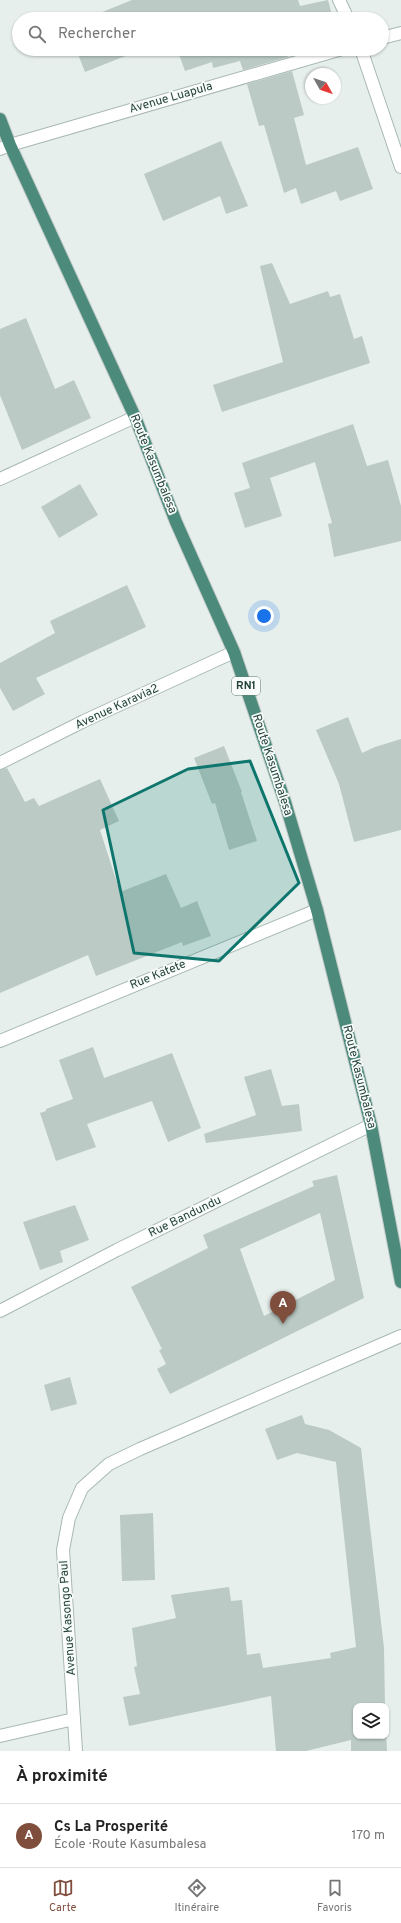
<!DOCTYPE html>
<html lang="fr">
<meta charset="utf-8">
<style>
body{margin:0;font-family:Overpass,sans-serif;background:#f6f6f6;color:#222}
.controls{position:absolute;right:12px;bottom:12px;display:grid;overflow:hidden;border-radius:8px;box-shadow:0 1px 3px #0004}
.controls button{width:36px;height:36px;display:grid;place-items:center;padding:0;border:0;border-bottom:1px solid #e0e0e0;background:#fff;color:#222;font:20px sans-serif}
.compass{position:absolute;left:305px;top:68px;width:36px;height:36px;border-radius:50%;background:#fff;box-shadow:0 1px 3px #0004;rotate:130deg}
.you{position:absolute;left:264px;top:616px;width:14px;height:14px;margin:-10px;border:3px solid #fff;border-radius:50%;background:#1a73e8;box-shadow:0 0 0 6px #1a73e833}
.badge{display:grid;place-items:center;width:26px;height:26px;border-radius:50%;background:#804e3d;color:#fff;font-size:13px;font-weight:700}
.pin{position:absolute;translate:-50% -33px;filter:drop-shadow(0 1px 2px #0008)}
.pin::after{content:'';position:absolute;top:21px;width:14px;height:12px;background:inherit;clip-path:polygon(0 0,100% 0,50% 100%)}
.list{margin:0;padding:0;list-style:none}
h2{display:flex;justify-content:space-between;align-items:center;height:52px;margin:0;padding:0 16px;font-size:17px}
h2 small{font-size:13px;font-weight:400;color:#767676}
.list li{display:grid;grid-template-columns:26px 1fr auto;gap:12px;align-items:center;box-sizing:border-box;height:64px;padding:0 16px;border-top:1px solid #e0e0e0}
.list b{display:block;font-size:15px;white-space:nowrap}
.list p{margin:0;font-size:13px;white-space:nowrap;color:#767676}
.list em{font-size:13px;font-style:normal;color:#767676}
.icon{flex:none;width:22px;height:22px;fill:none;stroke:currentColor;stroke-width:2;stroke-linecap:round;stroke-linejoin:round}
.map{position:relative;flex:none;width:401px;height:1751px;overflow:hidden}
.search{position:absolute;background:#fff;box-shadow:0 1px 3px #0004;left:12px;right:12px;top:12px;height:44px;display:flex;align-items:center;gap:10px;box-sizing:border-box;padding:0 14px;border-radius:22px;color:#767676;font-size:15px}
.sheet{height:116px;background:#fff}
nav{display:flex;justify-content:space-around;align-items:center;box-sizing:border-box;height:56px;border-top:1px solid #e0e0e0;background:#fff;font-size:11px;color:#767676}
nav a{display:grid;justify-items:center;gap:2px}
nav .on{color:#804e3d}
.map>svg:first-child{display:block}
.building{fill:#bbcac4;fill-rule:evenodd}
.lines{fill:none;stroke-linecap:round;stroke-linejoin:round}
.minor-casing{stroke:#a8b8b2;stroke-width:14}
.trunk-casing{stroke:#c2cac8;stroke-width:14}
.minor{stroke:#fff;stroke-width:12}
.trunk{stroke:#4c8a7c;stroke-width:12}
.marked{fill:#0f766e;fill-opacity:0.2;stroke:#0f766e;stroke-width:3;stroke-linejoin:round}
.labels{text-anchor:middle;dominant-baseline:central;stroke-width:3.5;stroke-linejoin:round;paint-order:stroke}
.shield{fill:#f7fbf9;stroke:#637a73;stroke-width:1}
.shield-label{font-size:11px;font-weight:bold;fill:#24423a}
.street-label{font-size:12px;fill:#24423a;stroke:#f7fbf9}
</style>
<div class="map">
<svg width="401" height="1751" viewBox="0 0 401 1751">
<rect width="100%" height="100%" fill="#e6efeb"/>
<g class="building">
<path d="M132 0H298L300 6 328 0 333 19H85Z"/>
<path d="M76 49H143L85 72Z"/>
<path d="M177 49H286L288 57 243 70 240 61 213 68 212 62 185 71Z"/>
<path d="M292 71 304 115 294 118 306 165 358 147 373 189 340 201 336 191 301 204 296 188 284 193 264 125 259 126 247 84Z"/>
<path d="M221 141 248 206 226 214 220 196 163 221 144 174Z"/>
<path d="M272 263 290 304 328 291 330 297 340 294 354 339 362 336 370 363 222 412 213 385 283 362 260 266Z"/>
<path d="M26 318 55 389 74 380 91 418 22 450 0 395V329Z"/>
<path d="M353 424 367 466 388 460 401 506V541L334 557 328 524 332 523 315 462 270 478 282 516 245 528 234 493 250 488 242 463Z"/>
<path d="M80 484 98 515 59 538 41 507Z"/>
<path d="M127 585 146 627 36 678 45 694 13 711 0 688V663L55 633 50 621Z"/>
<path d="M348 717 362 753 375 747 401 739V830L354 842 339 784 316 730Z"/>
<path d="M224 746 242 792H241L257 841 229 850 215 803 212 804 194 758Z"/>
<path d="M7 768 25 802 34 798 39 806 100 779 119 821 100 830 120 892 166 874 181 908 197 901 211 936 183 946 182 942 96 976 88 955 0 993V770Z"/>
<path d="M93 1047 104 1078 172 1053 201 1128 168 1142 152 1101 87 1124 96 1147 56 1161 40 1113 46 1111V1109L73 1099 59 1060Z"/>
<path d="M271 1069 282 1106 299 1104 302 1131 206 1143 204 1134 256 1115 244 1077Z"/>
<path d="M337 1175 364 1298 170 1394 157 1369 166 1364 159 1350 162 1349 131 1287 208 1248 203 1235 314 1186 312 1181ZM320 1213 335 1280 264 1316 240 1249Z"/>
<path d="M75 1205 89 1240 60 1251 63 1262 40 1270 23 1222Z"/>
<path d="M70 1377 77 1404 51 1411 44 1385Z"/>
<path d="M302 1415 305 1424 329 1430 361 1448 384 1648 385 1706H356V1736H386V1732L387 1751H351V1740L306 1751H276L271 1696 129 1726 123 1697 140 1694 134 1667 137 1666 132 1628 176 1618 171 1595 229 1587 231 1601 242 1600 247 1655 260 1653 263 1668 331 1658 330 1653 356 1647 336 1462 297 1453 277 1460 265 1429Z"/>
<path d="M153 1513 155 1580 122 1581 120 1515Z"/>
</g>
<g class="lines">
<g class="minor-casing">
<g id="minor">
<path d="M339 0 348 19"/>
<path d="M382 38 401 33"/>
<path d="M361 49 401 167"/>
<path d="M0 149 10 145 342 49"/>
<path d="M0 479 135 417"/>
<path d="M0 763 84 721 234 652"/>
<path d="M0 1041 317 910"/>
<path d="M0 1311 117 1250 371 1125"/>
<path d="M0 1736 74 1719"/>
<path d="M76 1751 63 1550 69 1518 82 1488 109 1464 140 1449 401 1336"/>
</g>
</g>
<g class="trunk-casing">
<path id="trunk" d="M0 119 10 145 135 417 176 522 234 652 285 802 317 910 371 1125 401 1282"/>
</g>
<use href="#minor" class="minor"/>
<use href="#trunk" class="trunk"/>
</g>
<path class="marked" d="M250 761 299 883 219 961 134 953 103 810 188 769Z"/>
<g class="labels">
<rect class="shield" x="232" y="677" width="28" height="18" rx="3"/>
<g class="shield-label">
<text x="246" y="686">RN1</text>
</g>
<g class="street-label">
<text transform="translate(171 98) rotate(-16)">Avenue Luapula</text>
<text transform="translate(153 464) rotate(68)">Route Kasumbalesa</text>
<text transform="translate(117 707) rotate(-25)">Avenue Karavia2</text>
<text transform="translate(272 765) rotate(72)">Route Kasumbalesa</text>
<text transform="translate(158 975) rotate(-22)">Rue Katete</text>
<text transform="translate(359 1077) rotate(76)">Route Kasumbalesa</text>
<text transform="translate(185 1217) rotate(-26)">Rue Bandundu</text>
<text transform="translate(68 1618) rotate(-94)">Avenue Kasongo Paul</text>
</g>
</g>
</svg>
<div class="controls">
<button><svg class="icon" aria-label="layers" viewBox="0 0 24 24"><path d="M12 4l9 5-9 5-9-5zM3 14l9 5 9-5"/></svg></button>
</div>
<svg class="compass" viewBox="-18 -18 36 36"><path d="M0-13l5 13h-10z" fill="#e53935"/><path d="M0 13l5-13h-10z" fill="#767676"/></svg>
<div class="you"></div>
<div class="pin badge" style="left:283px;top:1324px">A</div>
<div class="search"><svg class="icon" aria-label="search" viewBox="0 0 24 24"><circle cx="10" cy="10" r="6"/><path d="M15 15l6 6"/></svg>Rechercher</div>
</div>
<section class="sheet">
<h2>À proximité<small></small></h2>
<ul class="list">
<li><span class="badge">A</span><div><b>Cs La Prosperité</b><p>École · Route Kasumbalesa</p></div><em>170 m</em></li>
</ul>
</section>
<nav>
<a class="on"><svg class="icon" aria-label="map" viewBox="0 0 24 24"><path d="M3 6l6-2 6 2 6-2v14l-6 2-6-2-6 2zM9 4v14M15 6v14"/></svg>Carte</a>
<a><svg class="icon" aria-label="directions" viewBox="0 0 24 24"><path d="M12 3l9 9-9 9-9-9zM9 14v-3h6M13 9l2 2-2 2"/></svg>Itinéraire</a>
<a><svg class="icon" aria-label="saved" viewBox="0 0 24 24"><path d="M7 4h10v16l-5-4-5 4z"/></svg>Favoris</a>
</nav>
